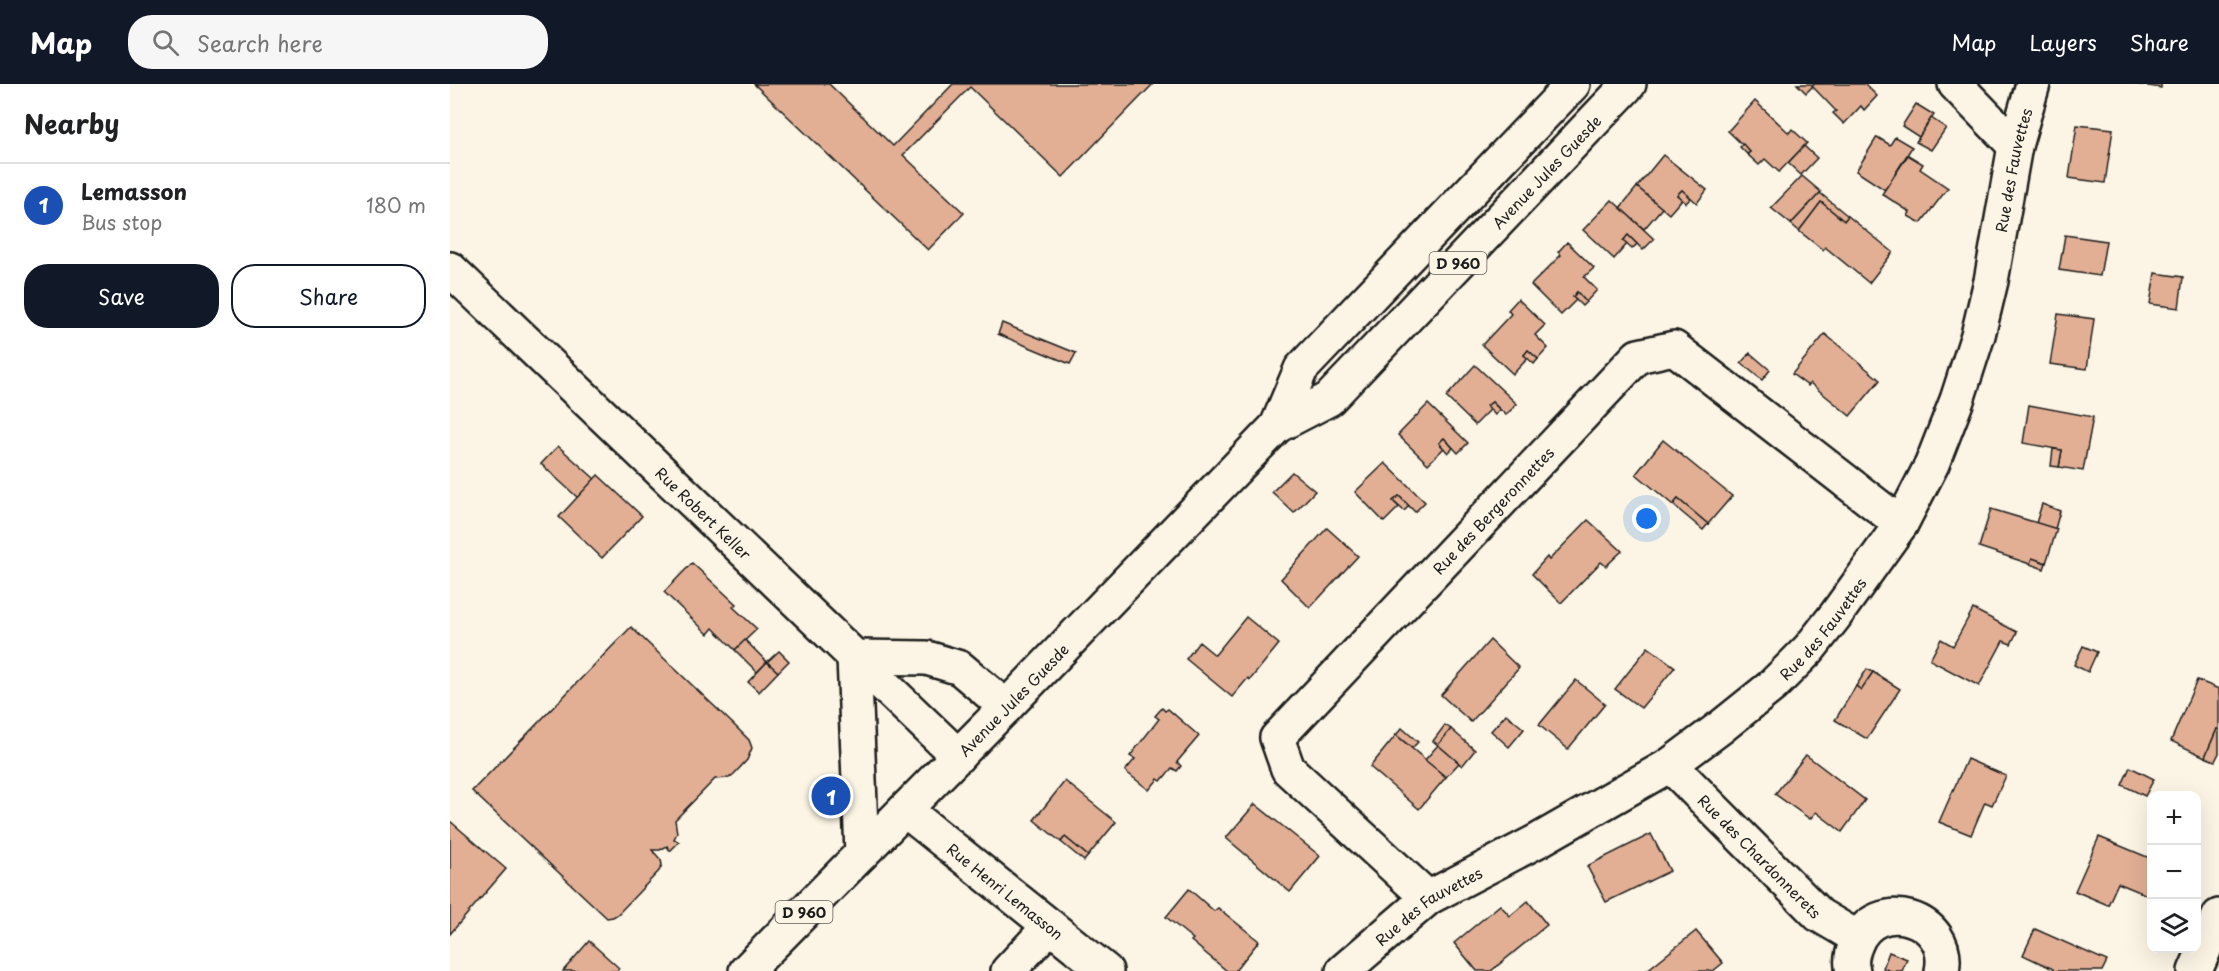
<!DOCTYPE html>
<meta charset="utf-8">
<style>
body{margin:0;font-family:"Playpen Sans",sans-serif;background:#f6f6f6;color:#202124}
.controls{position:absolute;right:18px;bottom:18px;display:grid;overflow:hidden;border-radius:12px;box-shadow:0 6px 24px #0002}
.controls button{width:54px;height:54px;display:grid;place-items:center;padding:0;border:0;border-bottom:2px solid #e0e0e0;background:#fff;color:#202124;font:30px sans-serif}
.you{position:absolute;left:1197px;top:435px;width:21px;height:21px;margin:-15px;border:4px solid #fff;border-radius:50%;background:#1a73e8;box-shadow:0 0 0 9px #1a73e833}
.badge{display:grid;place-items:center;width:39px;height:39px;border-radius:50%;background:#111827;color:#fff;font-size:20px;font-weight:700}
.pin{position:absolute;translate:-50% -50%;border:3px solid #fff;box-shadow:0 2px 6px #0006}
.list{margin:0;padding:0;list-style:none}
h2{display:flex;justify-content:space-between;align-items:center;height:78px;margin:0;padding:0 24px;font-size:26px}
h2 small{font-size:20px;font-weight:400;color:#757577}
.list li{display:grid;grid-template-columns:39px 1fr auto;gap:18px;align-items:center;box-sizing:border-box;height:84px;padding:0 24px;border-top:2px solid #e0e0e0}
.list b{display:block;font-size:22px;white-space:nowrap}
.list p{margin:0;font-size:20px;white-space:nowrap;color:#757577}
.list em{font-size:20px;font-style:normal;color:#757577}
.actions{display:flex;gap:12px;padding:18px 24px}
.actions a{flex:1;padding:14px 0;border:2px solid #111827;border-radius:24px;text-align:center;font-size:21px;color:#111827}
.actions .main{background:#111827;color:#fff}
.icon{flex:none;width:33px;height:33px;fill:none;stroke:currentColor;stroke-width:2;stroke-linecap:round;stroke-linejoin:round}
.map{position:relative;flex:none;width:1769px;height:887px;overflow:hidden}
header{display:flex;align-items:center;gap:36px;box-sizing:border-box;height:84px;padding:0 30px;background:#111827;color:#fff}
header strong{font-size:28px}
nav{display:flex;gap:33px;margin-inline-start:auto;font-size:21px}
.search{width:420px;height:54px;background:#f6f6f6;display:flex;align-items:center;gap:15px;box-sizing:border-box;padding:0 21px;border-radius:24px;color:#757577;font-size:22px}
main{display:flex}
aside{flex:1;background:#fff}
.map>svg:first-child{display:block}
.building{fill:#e2af95;stroke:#1c1c1c;stroke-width:1.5}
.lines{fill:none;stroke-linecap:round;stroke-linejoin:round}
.minor-casing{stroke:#1c1c1c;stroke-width:38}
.major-casing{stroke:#1c1c1c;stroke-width:38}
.minor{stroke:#fcf5e5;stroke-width:33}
.major{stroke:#fcf5e5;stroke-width:33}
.labels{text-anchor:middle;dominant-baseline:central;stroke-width:6;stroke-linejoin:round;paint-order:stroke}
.shield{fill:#fcf5e5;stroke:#5f5d58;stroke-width:1.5}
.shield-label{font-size:14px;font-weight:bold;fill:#1c1c1c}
.street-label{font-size:15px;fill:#1c1c1c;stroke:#fcf5e5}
</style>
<header>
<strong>Map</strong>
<div class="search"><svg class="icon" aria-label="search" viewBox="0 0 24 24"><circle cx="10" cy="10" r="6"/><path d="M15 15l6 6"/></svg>Search here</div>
<nav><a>Map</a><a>Layers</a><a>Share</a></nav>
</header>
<main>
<aside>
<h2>Nearby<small></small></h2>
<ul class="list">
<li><span class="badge" style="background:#1a4fb4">1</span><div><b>Lemasson</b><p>Bus stop</p></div><em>180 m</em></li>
</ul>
<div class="actions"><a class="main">Save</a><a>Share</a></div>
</aside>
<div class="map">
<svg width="1769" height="887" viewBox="0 0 1769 887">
<rect width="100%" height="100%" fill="#fcf5e5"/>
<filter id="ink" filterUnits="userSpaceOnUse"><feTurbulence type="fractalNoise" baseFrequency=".0167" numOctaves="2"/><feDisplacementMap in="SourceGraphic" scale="12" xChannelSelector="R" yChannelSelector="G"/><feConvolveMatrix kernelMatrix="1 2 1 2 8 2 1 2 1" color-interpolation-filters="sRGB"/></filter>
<g filter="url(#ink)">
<g class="building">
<path d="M304 0H379L443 62 503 0H703L613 93 520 3 453 71 514 129 478 166Z"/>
<path d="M1347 0H1365L1356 9Z"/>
<path d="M1365 0H1415L1427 12 1414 26 1411 22 1394 40 1383 29 1386 27 1362 2Z"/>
<path d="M1685 0H1711V4Z"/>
<path d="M1305 17 1339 49 1342 45 1357 59 1329 88 1315 75 1309 81 1297 70 1300 68 1278 47Z"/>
<path d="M1466 20 1484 31 1469 53 1452 42Z"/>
<path d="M1481 34 1496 44 1481 66 1466 58Z"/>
<path d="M1627 41 1663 45 1655 99 1619 94Z"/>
<path d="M1427 53 1440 61 1445 53 1462 63 1435 106 1406 87Z"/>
<path d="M1293 60 1300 68 1297 70 1290 63Z"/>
<path d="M1354 62 1367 74 1351 91 1338 79Z"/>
<path d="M1213 71 1257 106 1247 119 1232 106 1227 111 1232 115 1219 130 1187 103Z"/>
<path d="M1458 71 1473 80 1470 85 1498 104 1471 139 1458 132 1460 128 1432 110Z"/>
<path d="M1352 92 1371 108 1341 140 1321 124Z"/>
<path d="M1187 103 1212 124 1194 145 1170 124Z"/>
<path d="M1232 106 1241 114 1236 119 1227 111Z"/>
<path d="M1370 109 1398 132 1394 137 1371 118 1349 147 1341 140Z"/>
<path d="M1162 116 1204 155 1193 166 1178 151 1173 157 1177 160 1164 175 1133 146Z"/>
<path d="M1371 118 1394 137 1398 132 1443 168 1419 199 1375 163 1373 166 1349 147Z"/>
<path d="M1178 151 1187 160 1182 165 1173 157Z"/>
<path d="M1615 151 1656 157 1650 192 1609 186Z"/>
<path d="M1117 158 1144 184 1134 193 1147 206 1136 218 1127 208 1123 213 1126 216 1111 231 1081 201 1111 171 1108 168Z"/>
<path d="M1705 189 1733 193 1729 224 1700 220Z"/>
<path d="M1127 208 1136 218 1132 222 1123 213Z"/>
<path d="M1068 215 1095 241 1085 251 1098 264 1088 275 1078 266 1074 271 1078 274 1063 290 1032 261 1061 230 1058 226Z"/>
<path d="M1608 230 1644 235 1637 285 1600 280Z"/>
<path d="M552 239 626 269 620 280 548 250Z"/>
<path d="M1375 250 1430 296 1400 332 1360 299 1358 302 1342 290Z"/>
<path d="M1078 266 1088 275 1084 280 1074 271Z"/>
<path d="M1300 269 1320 286 1312 296 1291 279Z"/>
<path d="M1025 281 1067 320 1056 331 1042 318 1037 322 1040 326 1025 341 996 313Z"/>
<path d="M1042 318 1050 326 1045 331 1037 322Z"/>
<path d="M978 320 1018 359 1008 369 994 354 989 359 994 364 978 380 948 351Z"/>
<path d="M1579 321 1643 333 1633 387 1609 383 1612 366 1573 359Z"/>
<path d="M994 354 1003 364 998 369 989 359Z"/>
<path d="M1213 356 1282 412 1258 440 1228 415 1223 421 1186 390Z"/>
<path d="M108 362 145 395 128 414 91 380Z"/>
<path d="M1603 365 1612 366 1609 383 1601 382Z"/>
<path d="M935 379 975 418 965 428 949 412 943 417 949 423 934 438 905 408Z"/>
<path d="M842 388 865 407 844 429 822 408Z"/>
<path d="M148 391 192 432 152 474 109 433Z"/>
<path d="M949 412 959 422 954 427 943 417Z"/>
<path d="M1228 415 1258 440 1253 446 1223 421Z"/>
<path d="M1592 420 1610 427 1605 445 1586 439Z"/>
<path d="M1541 425 1607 445 1596 479 1582 474 1580 480 1529 463Z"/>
<path d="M1138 436 1172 467 1156 482 1151 478 1111 519 1082 490 1097 473 1099 476Z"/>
<path d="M877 444 908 472 860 524 831 495Z"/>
<path d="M1582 474 1596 479 1594 485 1580 480Z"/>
<path d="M242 479 286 520 283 523 307 545 285 566 263 544 258 550 214 508Z"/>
<path d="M1523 525 1567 548 1561 560 1553 557 1529 602 1480 576 1491 555 1503 562Z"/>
<path d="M796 533 829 560 800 596 798 594 782 613 736 575 749 558 765 571Z"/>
<path d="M181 543 282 639 299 656 302 664 297 676 284 690 279 694 265 695 225 736 227 749 224 755 229 758 220 767 217 762 210 766H202L211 776 212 781 209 787 168 830 163 833 157 834 22 707Z"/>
<path d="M295 556 317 578 307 588 285 566Z"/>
<path d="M1040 556 1069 584 1021 638 991 611Z"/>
<path d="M1633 562 1647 568 1638 588 1624 581Z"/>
<path d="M1198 563 1225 583 1191 624 1165 605Z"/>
<path d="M329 567 339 577 328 588 317 578Z"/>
<path d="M317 578 328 588 309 608 298 598Z"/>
<path d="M1417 585 1423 588 1411 606 1406 602Z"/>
<path d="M1423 588 1450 605 1417 655 1385 636 1406 602 1411 606Z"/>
<path d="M1126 596 1155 620 1118 665 1089 641Z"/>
<path d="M1747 596 1769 605V646L1767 645 1755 673 1721 657Z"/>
<path d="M712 624 715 627 718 625 749 652 727 678 731 682 727 687 722 684 711 697 708 695 699 706 675 687 685 675 680 672 709 635 705 632Z"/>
<path d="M1056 630 1074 645 1059 663 1041 647Z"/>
<path d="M995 641 1001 645 988 661 983 657Z"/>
<path d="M952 644 968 658 962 664 946 651Z"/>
<path d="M1001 645 1025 666 1012 682 988 661Z"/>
<path d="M1767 645 1769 646V669L1765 677 1755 673Z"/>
<path d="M946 651 996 693 969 725 920 683Z"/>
<path d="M988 661 1009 679 996 693 975 676Z"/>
<path d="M1356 671 1415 716 1392 748 1366 728 1360 735 1325 710Z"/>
<path d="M1517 675 1556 692 1542 721 1535 718 1521 751 1489 738Z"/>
<path d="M1680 683 1704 695 1695 712 1672 701Z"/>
<path d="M615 697 666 738 638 772 615 753 611 758 584 736Z"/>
<path d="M805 720 870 772 840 808 776 754Z"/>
<path d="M0 737 56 785 0 850Z"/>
<path d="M1201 750 1220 787 1156 818 1137 782Z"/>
<path d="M615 753 638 772 634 777 611 758Z"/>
<path d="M1649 753 1702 775V801L1697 811 1668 799 1658 821 1625 807Z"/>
<path d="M739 805 764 827 768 824 809 857 785 887H777L741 857 743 855 716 833Z"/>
<path d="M1078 817 1097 841 1041 887H1027L1004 859 1050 821 1060 832Z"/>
<path d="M1585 845 1657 877 1652 887H1603V885L1573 871Z"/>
<path d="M1246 847 1273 879 1263 887H1196Z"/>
<path d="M139 857 169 884 167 887H113Z"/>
<path d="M1439 868 1457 875 1452 887H1441L1433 884Z"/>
</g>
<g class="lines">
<g class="minor-casing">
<g id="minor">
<path d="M1505 0 1565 62"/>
<path id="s1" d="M0 185 508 672"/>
<path d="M404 573 412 769"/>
<path d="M404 573 477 574 510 584 556 623"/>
<path id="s2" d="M1220 681 1369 831 1408 854"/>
<path id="s3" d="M455 726 656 887"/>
<path id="s4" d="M978 814 838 685 827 654 1188 272 1224 264 1451 440"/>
<path d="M558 887 600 842"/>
<path id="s5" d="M893 887 978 814 1089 756 1220 681 1271 643 1322 602 1359 565 1385 532 1451 440 1482 380 1507 316 1528 251 1541 197 1565 62 1583 0"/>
<path d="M1403 887C1400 878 1402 869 1406 860 1425 810 1503 833 1492 887"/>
<path d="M1745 887 1769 832"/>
</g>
</g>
<g class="major-casing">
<g id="major">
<path d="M827 342 851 285 1123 0"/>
<path id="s6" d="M296 887 556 623 827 342 879 315 1179 0"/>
</g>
</g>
<use href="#minor" class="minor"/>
<use href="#major" class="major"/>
</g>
</g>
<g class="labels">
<g class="shield">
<rect x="979.5" y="168" width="57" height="22" rx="4.5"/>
<rect x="325.5" y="817" width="57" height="22" rx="4.5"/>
</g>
<g class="shield-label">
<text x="1008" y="179">D 960</text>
<text x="354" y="828">D 960</text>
</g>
<g class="street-label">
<text stroke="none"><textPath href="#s6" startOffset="1134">Avenue Jules Guesde</textPath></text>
<text stroke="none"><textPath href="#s5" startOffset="1098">Rue des Fauvettes</textPath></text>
<text stroke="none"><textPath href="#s4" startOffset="537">Rue des Bergeronnettes</textPath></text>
<text stroke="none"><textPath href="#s1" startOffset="352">Rue Robert Keller</textPath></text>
<text stroke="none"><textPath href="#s5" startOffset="594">Rue des Fauvettes</textPath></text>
<text stroke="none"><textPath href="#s6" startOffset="381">Avenue Jules Guesde</textPath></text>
<text stroke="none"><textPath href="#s2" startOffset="128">Rue des Chardonnerets</textPath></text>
<text stroke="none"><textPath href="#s3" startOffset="129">Rue Henri Lemasson</textPath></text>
<text stroke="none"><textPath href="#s5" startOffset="108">Rue des Fauvettes</textPath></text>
</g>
</g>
</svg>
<div class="controls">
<button>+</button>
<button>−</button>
<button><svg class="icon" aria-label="layers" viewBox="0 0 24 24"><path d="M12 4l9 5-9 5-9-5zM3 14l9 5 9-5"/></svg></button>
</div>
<div class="you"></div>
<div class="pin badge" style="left:381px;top:712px;background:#1a4fb4">1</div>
</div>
</main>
